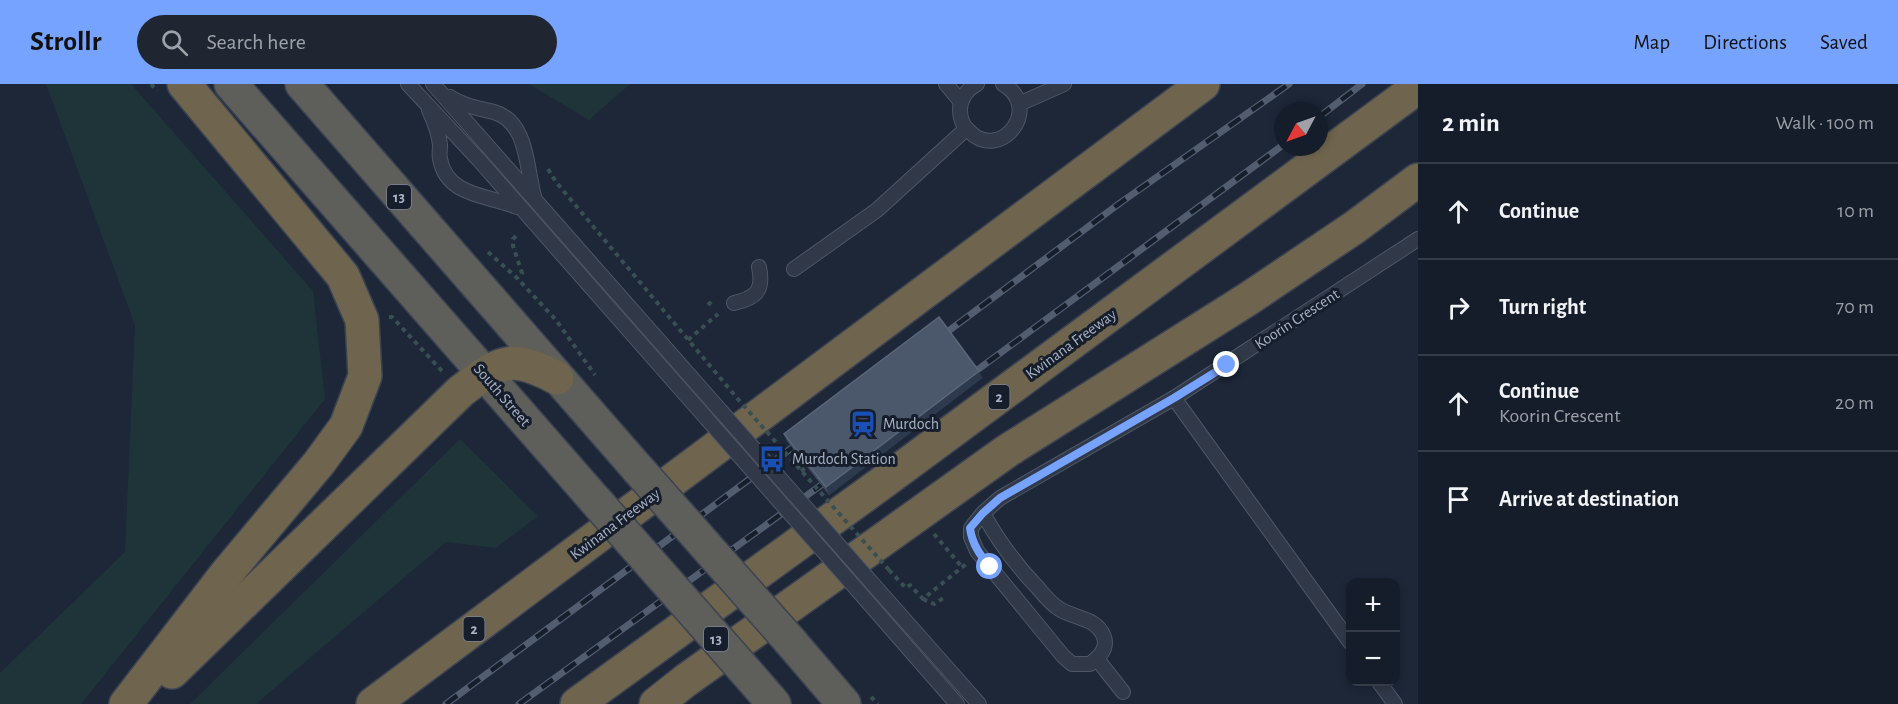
<!DOCTYPE html>
<meta charset="utf-8">
<style>
body{margin:0;font-family:"Alegreya Sans",sans-serif;background:#1f2632;color:#f1f3f6}
.controls{position:absolute;right:18px;bottom:18px;display:grid;overflow:hidden;border-radius:12px;box-shadow:0 3px 9px #0003}
.controls button{width:54px;height:54px;display:grid;place-items:center;padding:0;border:0;border-bottom:2px solid #353b47;background:#161d2a;color:#f1f3f6;font:30px sans-serif}
.compass{position:absolute;left:1274px;top:18px;width:54px;height:54px;border-radius:50%;background:#161d2a;box-shadow:0 3px 9px #0003;rotate:229deg}
.stop{position:absolute;width:18px;height:18px;margin:-14px;border:4px solid #76a3ff;border-radius:50%;background:#fff}
.stop.end{background:#76a3ff;border-color:#fff;box-shadow:0 2px 6px #0008}
.list{margin:0;padding:0;list-style:none}
h2{display:flex;justify-content:space-between;align-items:center;height:78px;margin:0;padding:0 24px;font-size:26px}
h2 small{font-size:20px;font-weight:400;color:#9ea2a8}
.list li{display:grid;grid-template-columns:39px 1fr auto;gap:18px;align-items:center;box-sizing:border-box;height:96px;padding:0 24px;border-top:2px solid #353b47}
.list b{display:block;font-size:22px;white-space:nowrap}
.list p{margin:0;font-size:20px;white-space:nowrap;color:#9ea2a8}
.list em{font-size:20px;font-style:normal;color:#9ea2a8}
.icon{flex:none;width:33px;height:33px;fill:none;stroke:currentColor;stroke-width:2;stroke-linecap:round;stroke-linejoin:round}
.map{position:relative;flex:none;width:1418px;height:620px;overflow:hidden}
header{display:flex;align-items:center;gap:36px;box-sizing:border-box;height:84px;padding:0 30px;background:#76a3ff;color:#111}
header strong{font-size:28px}
nav{display:flex;gap:33px;margin-inline-start:auto;font-size:21px}
.search{width:420px;height:54px;background:#1f2632;display:flex;align-items:center;gap:15px;box-sizing:border-box;padding:0 21px;border-radius:33px;color:#9ea2a8;font-size:22px}
main{display:flex}
aside{flex:1;background:#161d2a}
.map>svg:first-child{display:block}
.green{fill:#1f3439}
.lines{fill:none;stroke-linecap:round;stroke-linejoin:round}
.service-casing{stroke:#4e5667;stroke-width:16}
.trunk-casing{stroke:#3b4352;stroke-width:36}
.motorway-casing{stroke:#3b4352;stroke-width:36}
.path{stroke:#395053;stroke-width:4;stroke-dasharray:4.5 4.5;stroke-linecap:butt}
.service{stroke:#313948;stroke-width:14}
.trunk{stroke:#5e5e5b;stroke-width:33}
.motorway{stroke:#6f644d;stroke-width:33}
.rail-casing{stroke:#525d70;stroke-width:7}
.rail{stroke:#161e2c;stroke-width:4.5;stroke-dasharray:14;stroke-linecap:butt}
.service-bridge-casing{stroke:#4e5667;stroke-width:16;stroke-linecap:butt}
.trunk-bridge-casing{stroke:#3b4352;stroke-width:36;stroke-linecap:butt}
.path-bridge{stroke:#395053;stroke-width:4;stroke-dasharray:4.5 4.5;stroke-linecap:butt}
.service-bridge{stroke:#313948;stroke-width:14}
.trunk-bridge{stroke:#5e5e5b;stroke-width:33}
.wall{fill:#404d61}
.shaded-wall{fill:#2d394c}
.building{fill:#4b586c;stroke:#5a667a;stroke-width:1.5}
.route{stroke:#76a3ff;stroke-width:8}
.labels{text-anchor:middle;dominant-baseline:central;stroke-width:6;stroke-linejoin:round;paint-order:stroke}
.shield{fill:#161e2c;stroke:#7e8698;stroke-width:1.5}
.shield-label{font-size:15px;font-weight:bold;fill:#aab3c6}
.street-label{font-size:16px;fill:#aab3c6;stroke:#161e2c}
.poi-label{font-size:16px;fill:#aab3c6;stroke:#161e2c;text-anchor:start}
</style>
<header>
<strong>Strollr</strong>
<div class="search"><svg class="icon" aria-label="search" viewBox="0 0 24 24"><circle cx="10" cy="10" r="6"/><path d="M15 15l6 6"/></svg>Search here</div>
<nav><a>Map</a><a>Directions</a><a>Saved</a></nav>
</header>
<main>
<div class="map">
<svg width="1418" height="620" viewBox="0 0 1418 620">
<rect width="100%" height="100%" fill="#1d2738"/>
<g class="green">
<path d="M46 0H131L313 207 325 315 81 620H0V589L125 468 135 241Z"/>
<path d="M529 0H630L589 36Z"/>
<path d="M460 355 538 432 496 464 446 458 256 620H190Z"/>
</g>
<g class="lines">
<g class="service-casing">
<g id="service">
<path d="M408 0 479 76 707 335"/>
<path d="M433 0 720 326"/>
<path d="M946 0 961 18"/>
<path d="M977 0C967 5 960 15 960 26 960 34 963 42 969 47 1000 79 1044 24 1003 0"/>
<path d="M450 13C463 22 478 24 494 28 528 38 526 83 534 112"/>
<path d="M1019 20 1064 0"/>
<path d="M429 26C434 37 439 49 440 61 440 66 439 71 440 75 447 113 489 111 517 123"/>
<path d="M794 185 877 126 966 45"/>
<path d="M734 219C756 214 764 207 759 183"/>
<path d="M1174 314 1418 155"/>
<path d="M983 429C998 457 1016 481 1038 504 1044 511 1050 519 1058 524 1073 535 1096 532 1104 553 1108 565 1099 573 1090 580H1072L1063 572 977 467 971 453V444L983 429 1000 414 1174 314 1350 558"/>
<path d="M872 499 979 620"/>
<path d="M860 509 957 620"/>
<path d="M1097 575 1123 608"/>
<path d="M1379 598 1395 620"/>
</g>
</g>
<g class="trunk-casing">
<g id="trunk">
<path d="M231 0 595 416"/>
<path d="M302 0 637 384"/>
<path d="M790 557 844 620"/>
<path d="M747 589 774 620"/>
</g>
</g>
<g class="motorway-casing">
<g id="motorway">
<path d="M172 588 461 307C502 276 511 270 557 294"/>
<path d="M126 620 226 490 319 379 346 342 365 292 362 236 343 192 184 0"/>
<path d="M373 620 1203 0"/>
<path d="M577 620 886 396 1418 3"/>
<path d="M656 620 685 597 1007 367 1248 215 1355 143 1418 96"/>
</g>
</g>
<g class="path">
<path d="M151 0 157 7"/>
<path d="M548 85 556 98 737 314"/>
<path d="M516 152 513 155V162L522 189 517 194"/>
<path d="M488 168 517 194 556 236 595 291"/>
<path d="M708 221 712 217"/>
<path d="M389 233H392L442 287"/>
<path d="M688 256 718 230"/>
<path d="M801 387 811 380"/>
<path d="M934 450 962 483"/>
<path d="M889 486 906 504 910 501 923 515 966 480"/>
<path d="M923 515 934 520 945 513"/>
<path d="M871 613 878 620"/>
</g>
<use href="#service" class="service"/>
<use href="#trunk" class="trunk"/>
<use href="#motorway" class="motorway"/>
<g class="rail-casing">
<g id="rail">
<path d="M1319 33 1362 0"/>
<path d="M935 257 1120 119 1289 0"/>
<path d="M965 295 1283 61"/>
<path d="M446 620 805 354"/>
<path d="M519 620 835 391"/>
</g>
</g>
<use href="#rail" class="rail"/>
<g class="service-bridge-casing">
<g id="service-bridge">
<path d="M720 326 872 499"/>
<path d="M707 335 860 509"/>
</g>
</g>
<g class="trunk-bridge-casing">
<g id="trunk-bridge">
<path d="M637 384 790 557"/>
<path d="M595 416 747 589"/>
</g>
</g>
<path class="path-bridge" d="M737 314 889 486"/>
<use href="#service-bridge" class="service-bridge"/>
<use href="#trunk-bridge" class="trunk-bridge"/>
</g>
<path class="wall" d="M979 287 982 294 829 411 787 357 784 350Z"/>
<path class="shaded-wall" d="M979 287 982 294 829 411 826 403Z"/>
<path class="building" d="M939 233 979 287 826 403 784 350Z"/>
<g class="lines">
<path class="route" d="M990 483C980 471 972 460 970 444L983 429 1000 414 1174 314 1227 281"/>
</g>
<defs>
<g id="station-bare" transform="scale(2.07)"><path d="M-3-6H3Q5-6 5-4V2Q5 4 3 4L4.5 6H3L1.5 4h-3L-3 6H-4.5L-3 4Q-5 4-5 2V-4Q-5-6-3-6ZM-3.5-4v3h7v-3ZM-3.5 1v1.5H-2V1ZM2 1v1.5H3.5V1Z" fill="#1a4fb4" stroke="#161e2c" stroke-width="2.5" paint-order="stroke"/></g>
<g id="bus-bare" transform="scale(2.07)"><path d="M-5-6H5V4H4V6H2V4H-2V6H-4V4H-5ZM-3.5-4V0h7V-4ZM-3.5 1.2v1.5H-2V1.2ZM2 1.2v1.5H3.5V1.2Z" fill="#1a4fb4" stroke="#161e2c" stroke-width="2.5" paint-order="stroke"/></g>
</defs>
<g fill-rule="evenodd">
<use href="#station-bare" x="863" y="340"/>
<use href="#bus-bare" x="772" y="375"/>
</g>
<g class="labels">
<g class="shield">
<rect x="387" y="101" width="24" height="24" rx="4.5"/>
<rect x="988.5" y="301" width="21" height="24" rx="4.5"/>
<rect x="463.5" y="533" width="21" height="24" rx="4.5"/>
<rect x="704" y="543" width="24" height="24" rx="4.5"/>
</g>
<g class="shield-label">
<text x="399" y="113">13</text>
<text x="999" y="313">2</text>
<text x="474" y="545">2</text>
<text x="716" y="555">13</text>
</g>
<g class="street-label">
<text transform="translate(1297 235) rotate(-33)">Koorin Crescent</text>
<text transform="translate(1071 260) rotate(-36)">Kwinana Freeway</text>
<text transform="translate(502 311) rotate(49)">South Street</text>
<text transform="translate(615 440) rotate(-37)">Kwinana Freeway</text>
</g>
<g class="poi-label">
<text x="883" y="340">Murdoch</text>
<text x="792" y="375">Murdoch Station</text>
</g>
</g>
</svg>
<div class="controls">
<button>+</button>
<button>−</button>
</div>
<svg class="compass" viewBox="-18 -18 36 36"><path d="M0-13l5 13h-10z" fill="#e53935"/><path d="M0 13l5-13h-10z" fill="#9ea2a8"/></svg>
<div class="stop" style="left:990px;top:483px"></div>
<div class="stop end" style="left:1227px;top:281px"></div>
</div>
<aside>
<h2>2 min<small>Walk · 100 m</small></h2>
<ul class="list">
<li><svg class="icon" aria-label="ahead" viewBox="0 0 24 24"><path d="M12 20V5M6 11l6-6 6 6"/></svg><div><b>Continue</b></div><em>10 m</em></li>
<li><svg class="icon" aria-label="right" viewBox="0 0 24 24"><path d="M7 20v-9h11M14 6l5 5-5 5"/></svg><div><b>Turn right</b></div><em>70 m</em></li>
<li><svg class="icon" aria-label="ahead" viewBox="0 0 24 24"><path d="M12 20V5M6 11l6-6 6 6"/></svg><div><b>Continue</b><p>Koorin Crescent</p></div><em>20 m</em></li>
<li><svg class="icon" aria-label="arrive" viewBox="0 0 24 24"><path d="M6 21V4h12l-3 4 3 4H6"/></svg><div><b>Arrive at destination</b></div></li>
</ul>
</aside>
</main>
